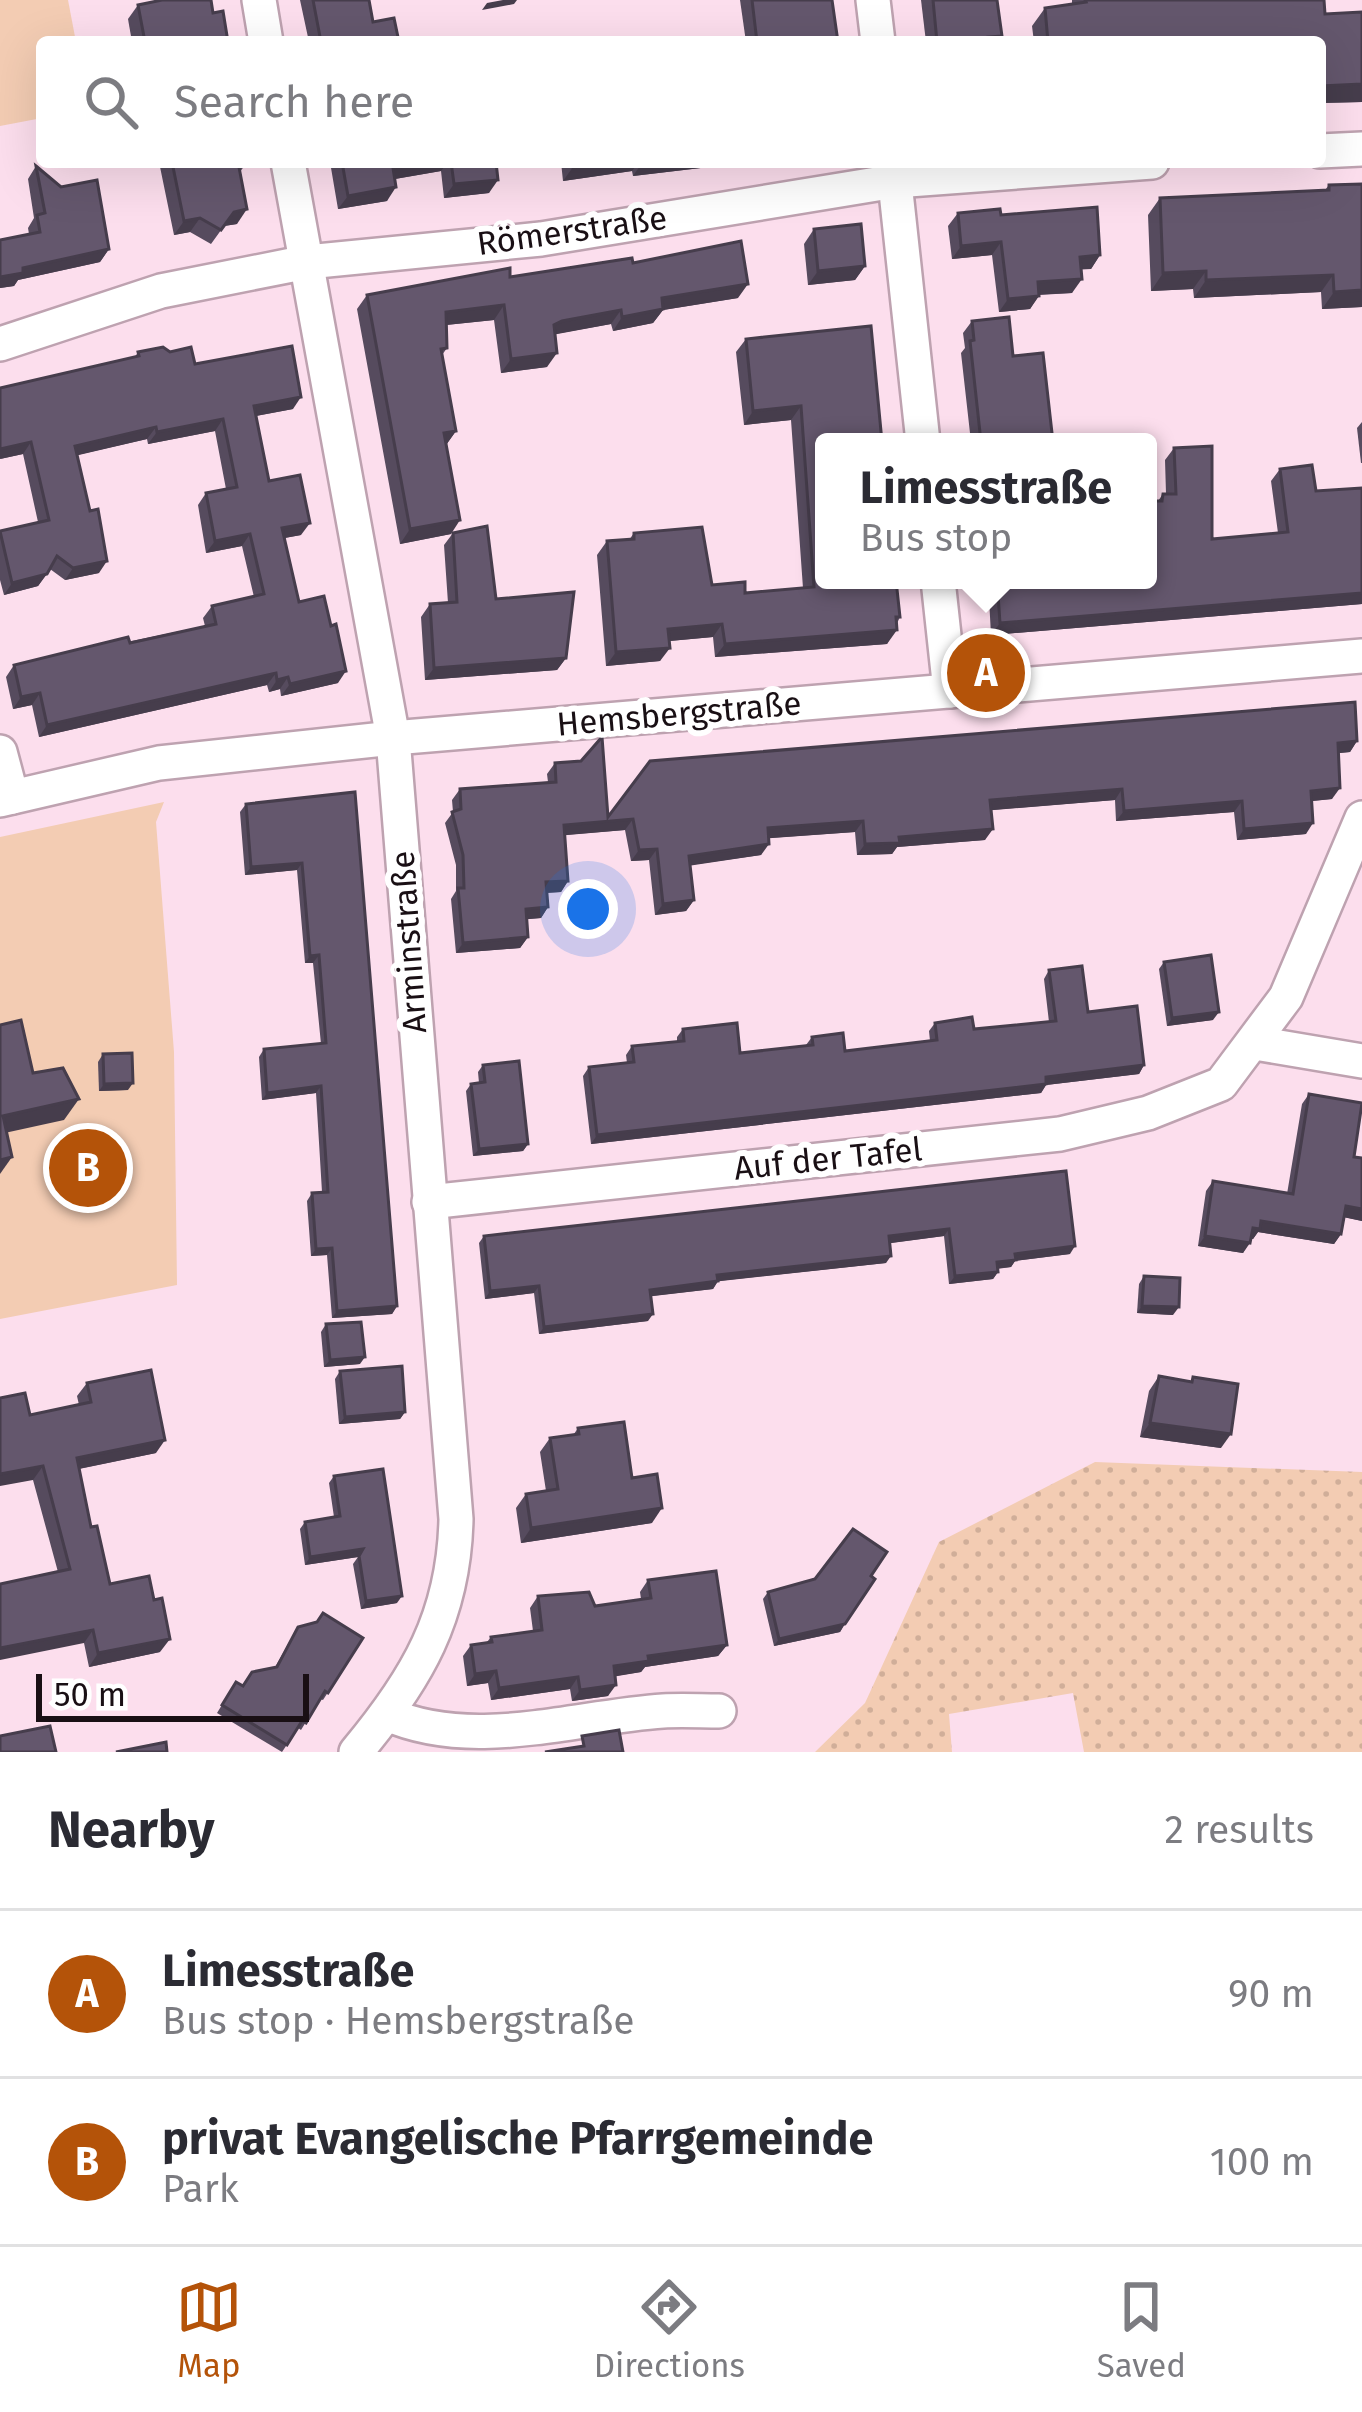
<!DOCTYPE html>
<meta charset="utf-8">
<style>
body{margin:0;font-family:"Fira Sans",sans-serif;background:#f2f2f3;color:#2b2b33}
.scale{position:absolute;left:36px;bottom:30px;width:273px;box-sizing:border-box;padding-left:12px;border:6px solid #190f14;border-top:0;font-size:33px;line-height:42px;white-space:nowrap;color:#190f14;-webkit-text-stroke:9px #fff;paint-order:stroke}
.you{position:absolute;left:588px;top:909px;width:42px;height:42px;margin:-30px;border:9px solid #fff;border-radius:50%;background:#1a73e8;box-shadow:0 0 0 18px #1a73e833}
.badge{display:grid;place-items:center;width:78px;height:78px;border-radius:50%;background:#b45309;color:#fff;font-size:39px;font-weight:700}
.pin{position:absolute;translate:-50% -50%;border:6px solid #fff;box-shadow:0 3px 12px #0006}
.popup{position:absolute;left:815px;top:433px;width:342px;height:156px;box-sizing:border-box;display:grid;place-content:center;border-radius:12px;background:#fff;filter:drop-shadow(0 3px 9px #0005);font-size:39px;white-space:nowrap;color:#7c7c81}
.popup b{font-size:45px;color:#2b2b33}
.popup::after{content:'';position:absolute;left:50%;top:100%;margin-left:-24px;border:24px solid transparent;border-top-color:#fff}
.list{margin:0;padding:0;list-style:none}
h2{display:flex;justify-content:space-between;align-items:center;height:156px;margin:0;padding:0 48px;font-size:51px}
h2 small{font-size:39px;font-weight:400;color:#7c7c81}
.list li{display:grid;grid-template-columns:78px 1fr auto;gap:36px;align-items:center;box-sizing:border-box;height:168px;padding:0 48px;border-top:3px solid #e1e1e2}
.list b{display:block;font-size:45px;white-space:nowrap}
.list p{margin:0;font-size:39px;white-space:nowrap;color:#7c7c81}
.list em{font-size:39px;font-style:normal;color:#7c7c81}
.icon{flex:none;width:66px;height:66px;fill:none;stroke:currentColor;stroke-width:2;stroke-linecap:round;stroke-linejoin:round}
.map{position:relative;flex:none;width:1362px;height:1752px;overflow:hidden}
.search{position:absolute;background:#fff;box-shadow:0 12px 48px #0002;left:36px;right:36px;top:36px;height:132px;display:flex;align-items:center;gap:30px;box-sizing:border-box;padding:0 42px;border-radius:12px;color:#7c7c81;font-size:45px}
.sheet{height:492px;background:#fff}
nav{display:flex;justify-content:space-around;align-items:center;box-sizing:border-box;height:168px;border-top:3px solid #e1e1e2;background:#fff;font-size:33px;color:#7c7c81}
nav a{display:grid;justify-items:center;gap:6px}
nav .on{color:#b45309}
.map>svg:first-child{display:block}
.green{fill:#f3ccb3}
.garden{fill:url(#garden-dots)}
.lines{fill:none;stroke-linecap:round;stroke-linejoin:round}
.minor-casing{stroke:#bea2b0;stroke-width:38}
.minor{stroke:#fff;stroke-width:33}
.wall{fill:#564b5e}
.shaded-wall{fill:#463d4c}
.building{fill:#64576d;stroke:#463d4c;stroke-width:3}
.labels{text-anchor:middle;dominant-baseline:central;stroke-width:12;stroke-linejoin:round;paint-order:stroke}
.street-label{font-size:33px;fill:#190f14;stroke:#fff}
</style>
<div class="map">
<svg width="1362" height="1752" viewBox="0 0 1362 1752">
<defs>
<pattern id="garden-dots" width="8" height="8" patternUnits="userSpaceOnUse" patternTransform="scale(3)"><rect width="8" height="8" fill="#f3ccb3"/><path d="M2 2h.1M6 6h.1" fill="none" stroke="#d0ae99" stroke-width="1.8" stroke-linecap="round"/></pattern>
</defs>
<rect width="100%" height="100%" fill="#fcdeed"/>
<g class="green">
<path d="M0 0H68L76 42H42V118L0 126Z"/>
<path d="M164 802 156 822 174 1052 177 1285 0 1319V837Z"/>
</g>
<path class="garden" d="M1095 1462 1362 1472V1752H1084L1073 1693 949 1714 952 1752H815L865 1703 939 1542Z"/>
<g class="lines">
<g class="minor-casing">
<g id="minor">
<path d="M259 0 266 42"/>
<path d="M873 0 878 42"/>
<path d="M1320 151 1362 149"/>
<path d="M288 162 393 738 456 1519C454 1616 417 1679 356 1752"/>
<path d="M893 164 923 442"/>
<path d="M0 344 161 291 307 262 541 239 895 181 1152 162"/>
<path d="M938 580 950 691"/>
<path d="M0 752 12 797"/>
<path d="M0 800 159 763 393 738 1362 656"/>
<path d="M1255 1043 1362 1061"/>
<path d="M429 1202 1060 1134 1148 1113 1221 1084 1286 997 1362 818"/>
<path d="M387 1714C473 1752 573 1717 663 1711 681 1710 701 1711 719 1711"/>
</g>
</g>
<use href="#minor" class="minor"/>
</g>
<g class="wall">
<path d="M300 0H369L373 22 399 42H309Z"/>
<path d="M740 0H832L838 42H746Z"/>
<path d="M921 0H997L998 42H926Z"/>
<path d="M1072 0H1324L1325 14 1362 12V102L1320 103V42H1034L1032 26 1045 8 1072 4Z"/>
<path d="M138 5 213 13 228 42H132L128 19Z"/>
<path d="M159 162H247L240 172 237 224 224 226 211 244 190 232 174 235Z"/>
<path d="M330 162H496L489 193 444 198 441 171 395 179 387 201 338 209Z"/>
<path d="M561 162H713L709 167 633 176 632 171 563 181Z"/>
<path d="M36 166 109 249 100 262 18 280 14 286 0 288V240L29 234 28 228 34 218 28 179Z"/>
<path d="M1362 184V307L1322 309 1321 292 1194 298 1193 289 1151 291 1148 215 1160 198 1325 190 1329 185Z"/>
<path d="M958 213 1001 215 1100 255 1091 269H1081L1072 293 1039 295 1030 309 999 312 992 255 952 259 948 226Z"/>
<path d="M814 229 865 266 855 280 808 285 804 244Z"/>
<path d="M633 263 738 298 663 310 653 323 613 331 611 324 555 334 547 367 501 373 494 320 446 325 447 348 442 355 456 431 446 445 451 534 400 544 357 309 367 295Z"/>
<path d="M972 321 1013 356 1053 442H971L961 353 965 348 963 333Z"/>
<path d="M871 326 900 617 887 644 715 657 713 637 669 641 660 661 606 666 597 555 607 541 629 540 634 533 712 585 745 593 803 588 791 420 744 425 736 352 746 339Z"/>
<path d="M138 352H170L293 409 256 416 269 481 301 535 284 538 299 602 338 683 281 696 280 689 269 692 267 685 39 737 32 705 13 709 6 677 14 665 205 626 203 618 212 606 254 597 242 546 206 553 198 505 206 493 226 489 215 431 148 444 147 439 77 455 99 573 65 580 50 569 38 586 4 595 0 580V531L38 522 23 454 0 459 135 357Z"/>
<path d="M1362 422V463H1361L1357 428Z"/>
<path d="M1174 448 1212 539 1278 533 1271 481 1280 469 1316 491 1362 488V604L991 635 988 580H1148L1158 501 1163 494H1166L1165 460Z"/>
<path d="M453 533 496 599 566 658 557 670 425 680 421 617 430 604 448 603 444 545Z"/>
<path d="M1357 741 1350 752 1338 753 1332 799 1311 801 1306 834 1237 840 1234 812 1116 821 1115 800 991 810 985 840 897 847 892 854 857 855 855 832 769 838 761 855 690 865 694 900 686 911 655 915 649 860 631 861 625 830 564 835 568 881 561 892 547 893 548 907 541 918 527 919 528 937 520 948 456 953 451 899 456 891V865L445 823 453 812 452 800 460 789 548 782 547 774 555 763 608 817Z"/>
<path d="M355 792 397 1306 392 1314 332 1318 327 1255 311 1256 307 1201 312 1193 322 1192 316 1093 262 1100 259 1057 264 1049 321 1044 313 963H305L297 870 245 875 240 812 246 804Z"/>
<path d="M1164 962 1213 1020 1167 1026 1159 969Z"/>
<path d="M1049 970 1088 1012 1144 1065 1139 1074 1046 1085 1041 1093 591 1144 583 1076 589 1067 627 1063 626 1055 632 1046 677 1042V1037L683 1029 740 1053 806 1045 812 1037 845 1051 930 1041 929 1031 935 1023 974 1029 1049 1022 1044 979Z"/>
<path d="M103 1054 128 1090 99 1091 98 1062Z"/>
<path d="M483 1065 528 1144 523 1151 473 1156 466 1091 471 1084 479 1083 478 1072Z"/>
<path d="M1309 1094 1354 1157 1362 1158V1221L1344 1217 1341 1234 1334 1244 1258 1232 1253 1239H1251L1243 1253 1198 1246 1206 1191 1213 1181 1287 1194 1302 1104Z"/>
<path d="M1066 1171 1070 1254 1015 1261 1011 1267 997 1269 998 1272 993 1279 949 1284 944 1236 890 1243 886 1263 718 1281 713 1289 651 1296 648 1321 539 1334 534 1293 485 1299 479 1243 484 1236Z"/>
<path d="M1144 1276 1173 1315 1137 1313 1139 1284Z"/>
<path d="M326 1324 360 1364 324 1367 321 1332Z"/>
<path d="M340 1371 405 1412 400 1419 339 1424 335 1379Z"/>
<path d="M1159 1376 1190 1382 1193 1377 1221 1448 1140 1437 1149 1391Z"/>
<path d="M87 1383 156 1453 79 1469 91 1527 110 1584 160 1652 89 1667 84 1643 58 1572 33 1480 30 1415 79 1405 77 1396Z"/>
<path d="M578 1428 632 1478 652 1523 521 1543 516 1508 526 1494 546 1491 540 1452 550 1438 574 1434Z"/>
<path d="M334 1476 397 1603 361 1609 353 1564 358 1557 305 1565 300 1529 305 1522 334 1517 329 1483Z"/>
<path d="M871 1576 840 1632 774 1646 763 1599 768 1592Z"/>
<path d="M648 1580 727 1645 718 1656 645 1667 641 1672 615 1676 608 1696 572 1701 570 1689 491 1700 488 1683 467 1686 463 1656 471 1645 487 1642 491 1637 533 1631 530 1608 538 1596 595 1606 641 1599 640 1592Z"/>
<path d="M298 1627 363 1638 323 1700 320 1699 301 1730 298 1728 282 1752 217 1713 236 1682 243 1686 275 1667Z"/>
</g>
<g class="shaded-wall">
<path d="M503 0H517L514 4 482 10 487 3Z"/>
<path d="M1002 36 998 42H985L988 37Z"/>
<path d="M1362 84V102L1320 103V86Z"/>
<path d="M426 162H448L441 171 383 181 393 168Z"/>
<path d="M609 162H639L632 171 563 181 573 167Z"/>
<path d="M713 162 709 167 633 176 642 163Z"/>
<path d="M498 180 489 193 444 198 454 184Z"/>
<path d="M396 187 387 201 338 209 348 196Z"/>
<path d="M247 209 237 224 224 226 234 212Z"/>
<path d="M200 218 190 232 174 235 184 221Z"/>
<path d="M1001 242 992 255 952 259 961 246Z"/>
<path d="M109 249 100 262 18 280 14 286 0 288V277L23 268Z"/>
<path d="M1100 255 1091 269 1071 270 1080 257Z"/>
<path d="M865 266 855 280 808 285 818 271Z"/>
<path d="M1206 271 1193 289 1151 291 1163 273Z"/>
<path d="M1333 275 1321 292 1194 298 1206 280Z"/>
<path d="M1082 279 1072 293 1029 295 1038 282Z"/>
<path d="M748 284 738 298 663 310 653 323 613 331 622 317 662 298Z"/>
<path d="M1362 290V307L1322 309 1334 292Z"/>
<path d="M1039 296 1030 309 999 312 1008 299Z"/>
<path d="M504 305 494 320 436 326 446 312Z"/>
<path d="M621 310 611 324 552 335 554 325 562 321Z"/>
<path d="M557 353 547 367 501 373 511 359Z"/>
<path d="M301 397 293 409 245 418 254 406Z"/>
<path d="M801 406 791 420 744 425 753 411Z"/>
<path d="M223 419 215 431 148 444 157 432Z"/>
<path d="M156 427 147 439 66 458 75 446Z"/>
<path d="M456 431 446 445 444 433Z"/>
<path d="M31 442 23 454 0 459V449Z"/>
<path d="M460 520 451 534 400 544 410 529Z"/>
<path d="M310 523 301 535 274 540 282 528Z"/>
<path d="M250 534 242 546 206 553 215 541Z"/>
<path d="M107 561 99 573 65 580 73 568Z"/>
<path d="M47 574 38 586 4 595 12 583Z"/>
<path d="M1362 593V604L991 635 1000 623Z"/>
<path d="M722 624 713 637 659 642 668 629Z"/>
<path d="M897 630 887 644 715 657 725 644Z"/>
<path d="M670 648 660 661 606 666 616 652Z"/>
<path d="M566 658 557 670 425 680 434 668Z"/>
<path d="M346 671 338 683 281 696 290 684Z"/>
<path d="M276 673 267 685 39 737 47 725Z"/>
<path d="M288 677 280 689 269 692 277 680Z"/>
<path d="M40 693 32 705 13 709 21 697Z"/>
<path d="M1357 741 1350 752 1330 754 1338 743Z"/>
<path d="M1340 788 1332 799 1303 802 1311 791Z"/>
<path d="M1122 789 1115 800 982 811 990 800Z"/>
<path d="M1242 801 1234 812 1116 821 1124 811Z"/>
<path d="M633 819 625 830 556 836 564 825Z"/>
<path d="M863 821 855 832 760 839 768 828Z"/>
<path d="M1313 823 1306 834 1237 840 1244 829Z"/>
<path d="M993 829 985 840 897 847 892 854 857 855 865 844 899 837Z"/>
<path d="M769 844 761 855 681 867 689 856Z"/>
<path d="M657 849 649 860 631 861 639 850Z"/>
<path d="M302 863 297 870 245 875 251 867Z"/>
<path d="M568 881 561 892 539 893 546 882Z"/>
<path d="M694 900 686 911 655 915 663 904Z"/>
<path d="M548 907 541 918 518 920 526 909Z"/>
<path d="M528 937 520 948 456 953 463 943Z"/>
<path d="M319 955 313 963H305L310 956Z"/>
<path d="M1219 1012 1213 1020 1167 1026 1172 1018Z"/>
<path d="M1144 1065 1139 1074 1046 1085 1041 1093 591 1144 597 1135Z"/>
<path d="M133 1083 128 1090 99 1091 104 1084Z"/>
<path d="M321 1086 316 1093 262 1100 267 1093Z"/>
<path d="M79 1099 64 1120 0 1134 3 1116Z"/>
<path d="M528 1144 523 1151 473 1156 479 1149Z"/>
<path d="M12 1157 0 1174V1160Z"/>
<path d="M1346 1206 1362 1209V1221L1338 1216Z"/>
<path d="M1261 1221 1341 1234 1334 1244 1258 1232 1253 1239 1246 1238 1253 1228Z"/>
<path d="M949 1229 944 1236 884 1244 889 1236Z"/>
<path d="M1205 1236 1250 1243 1243 1253 1198 1246Z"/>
<path d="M1075 1246 1070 1254 1015 1261 1011 1267 991 1269 997 1262 1015 1254Z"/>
<path d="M332 1248 327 1255 311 1256 316 1249Z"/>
<path d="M891 1256 886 1263 712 1282 717 1275Z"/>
<path d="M998 1272 993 1279 949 1284 955 1276Z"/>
<path d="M718 1281 713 1289 645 1297 650 1290Z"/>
<path d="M539 1286 534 1293 485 1299 490 1291Z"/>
<path d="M397 1306 392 1314 332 1318 337 1311Z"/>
<path d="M1142 1306 1179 1307 1173 1315 1137 1313Z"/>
<path d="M653 1314 648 1321 539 1334 544 1327Z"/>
<path d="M365 1357 360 1364 324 1367 330 1360Z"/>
<path d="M405 1412 400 1419 339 1424 345 1417Z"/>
<path d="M1150 1423 1231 1434 1221 1448 1140 1437Z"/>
<path d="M165 1440 156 1453 68 1471 77 1458Z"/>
<path d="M43 1466 33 1480 0 1486V1474Z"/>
<path d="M662 1508 652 1523 521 1543 531 1528Z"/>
<path d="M363 1549 358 1557 305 1565 310 1557Z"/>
<path d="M402 1596 397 1603 361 1609 366 1601Z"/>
<path d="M845 1624 840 1632 774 1646 779 1639Z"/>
<path d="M93 1630 84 1643 0 1660V1648Z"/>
<path d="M170 1639 160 1652 89 1667 98 1653Z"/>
<path d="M727 1645 718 1656 645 1667 641 1672 606 1678 614 1666 648 1656Z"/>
<path d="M496 1671 488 1683 467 1686 475 1674Z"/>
<path d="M578 1677 570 1689 491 1700 499 1688Z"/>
<path d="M616 1685 608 1696 572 1701 580 1690Z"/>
</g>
<g class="building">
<path d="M162 0H211L213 13 223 11 228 42H220L222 40 209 42H145L138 5Z"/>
<path d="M313 0H369L373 22 394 18 399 42H321Z"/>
<path d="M752 0H832L838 42H757Z"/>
<path d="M933 0H997L1002 36 988 37 989 42H937Z"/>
<path d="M1085 0H1324L1325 14 1362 12V84L1320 86V42H1048L1045 8 1086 2Z"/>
<path d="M172 162H238L247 209 234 212 221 230 200 218 184 221Z"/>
<path d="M342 162H426L393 168 396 187 348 196Z"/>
<path d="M451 162H496L498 180 454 184Z"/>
<path d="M572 162H609L573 167Z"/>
<path d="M36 166 61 187 97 180 109 249 23 268V273L0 277V240L40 232 37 215 45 213Z"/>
<path d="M1362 184V290L1334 292 1333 275 1206 280V271L1163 273 1160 198 1329 190V185Z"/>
<path d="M1097 207 1100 255 1080 257 1082 279 1038 282 1039 296 1008 299 1001 242 961 246 958 213 1000 209 1001 215Z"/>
<path d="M861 224 865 266 818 271 814 229Z"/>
<path d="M741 241 748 284 662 298 663 309 622 317 621 310 562 321 554 325 557 353 511 359 504 305 446 312 447 348 441 349 456 431 444 433 460 520 410 529 367 295 510 268V277L632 258 633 263Z"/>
<path d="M1009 317 1013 356 1043 353 1053 442H981L970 341 974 340 972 321Z"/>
<path d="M871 326 882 442H824V580H896L900 617H896L897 630 725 644 722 624 668 629 670 648 616 652 607 541 634 539V533L702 527 712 585 745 582V593L814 587 801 406 753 411 746 339Z"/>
<path d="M292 346 301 397 254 406 269 481 300 475 310 523 282 528 299 602 324 596 331 626 336 624 346 671 290 684 288 677 277 680 276 673 47 725 40 693 21 697 14 665 128 637 130 643 216 624 212 606 264 594 250 534 215 541 206 493 237 487 223 419 157 432 156 427 75 446 90 511 98 509 107 561 73 568 57 556 47 574 12 583 0 531 49 520 31 442 0 449V388L139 356 138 352 163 347 170 352 191 347 195 364Z"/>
<path d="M1212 446V539L1288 532 1280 469 1312 465 1316 491 1362 488V593L1000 623 997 580H1148V501H1162L1163 494H1176L1174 448Z"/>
<path d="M487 526 496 599 574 592 566 658 434 668 430 604 457 602 453 533Z"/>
<path d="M1355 702 1357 741 1338 743 1340 788 1311 791 1313 823 1244 829 1242 801 1124 811 1122 789 990 800 993 829 899 837 900 843 865 844 863 821 768 828 769 844 689 856 694 900 663 904 657 849 639 850 633 819 564 825 568 881 546 882 548 907 526 909 528 937 463 943 458 888H464L463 855 452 812 461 809 460 789 556 782 555 763 581 761 602 737 608 817 650 761Z"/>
<path d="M355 792 397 1306 337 1311 332 1248 316 1249 312 1193 328 1192 321 1086 267 1093 264 1049 326 1043 319 955 310 956 302 863 251 867 246 804Z"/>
<path d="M1211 955 1219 1012 1172 1018 1164 962Z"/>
<path d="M1082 966 1088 1012 1137 1006 1144 1065 1046 1077V1084L597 1135 589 1067 634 1062 632 1046 684 1041 683 1029 737 1023 740 1053 813 1045 812 1037 843 1033 845 1051 937 1040 935 1023 972 1017 974 1029 1056 1021 1049 970Z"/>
<path d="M21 1020 33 1073 63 1068 79 1099 3 1116 12 1157 0 1160V1025Z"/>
<path d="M132 1053 133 1083 104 1084 103 1054Z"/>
<path d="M519 1061 528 1144 479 1149 471 1084 485 1082 483 1065Z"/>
<path d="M1309 1094 1362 1103 1354 1157 1362 1158V1209L1346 1206 1341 1234 1261 1221 1260 1229 1253 1228 1250 1243 1205 1236 1213 1181 1293 1194Z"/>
<path d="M1066 1171 1075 1246 1015 1254 1016 1260 997 1262 998 1272 955 1276 949 1229 889 1236 891 1256 717 1275 718 1281 650 1290 653 1314 544 1327 539 1286 490 1291 484 1236Z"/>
<path d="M1144 1276 1180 1278 1179 1307 1142 1306Z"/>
<path d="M361 1322 365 1357 330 1360 326 1324Z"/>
<path d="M402 1366 405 1412 345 1417 340 1371Z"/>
<path d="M151 1370 165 1440 77 1458 91 1527 97 1526 110 1584 149 1576 154 1600 162 1598 170 1639 98 1653 93 1630 0 1648V1584L70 1569 43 1466 0 1474V1398L25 1393 30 1415 91 1402 87 1383Z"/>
<path d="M1159 1376 1192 1382 1193 1377 1238 1384 1231 1434 1150 1423Z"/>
<path d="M624 1422 632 1478 657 1474 662 1508 531 1528 526 1494 558 1489 550 1438 579 1434 578 1428Z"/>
<path d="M383 1469 402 1596 366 1601 359 1556 363 1549 310 1557 305 1522 340 1516 334 1476Z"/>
<path d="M853 1529 887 1552 871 1576 875 1579 845 1624 779 1639 768 1592 815 1579Z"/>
<path d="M716 1571 727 1645 648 1656 649 1661 614 1666 616 1685 580 1690 578 1677 499 1688 496 1671 475 1674 471 1645 492 1642 491 1637 542 1630 538 1596 589 1592 595 1606 651 1598 648 1580Z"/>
<path d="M323 1613 363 1638 328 1693 325 1691 306 1723 302 1721 287 1745 222 1705 236 1682 243 1686 252 1672 277 1667 298 1627 317 1622Z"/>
<path d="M50 1726 56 1752H0V1736Z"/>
<path d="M619 1730 623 1752H545L584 1746 582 1736Z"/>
<path d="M166 1742 167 1752H116Z"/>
</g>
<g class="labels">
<g class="street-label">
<text transform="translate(572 231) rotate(-8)">Römerstraße</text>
<text transform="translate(679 714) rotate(-5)">Hemsbergstraße</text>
<text transform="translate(409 942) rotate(-94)">Arminstraße</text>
<text transform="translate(828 1159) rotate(-6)">Auf der Tafel</text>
</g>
</g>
</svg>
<div class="scale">50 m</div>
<div class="you"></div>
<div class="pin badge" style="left:986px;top:673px">A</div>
<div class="popup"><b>Limesstraße</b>Bus stop</div>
<div class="pin badge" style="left:88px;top:1168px">B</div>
<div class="search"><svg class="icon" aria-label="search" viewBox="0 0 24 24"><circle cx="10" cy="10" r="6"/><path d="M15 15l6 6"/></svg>Search here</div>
</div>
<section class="sheet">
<h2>Nearby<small>2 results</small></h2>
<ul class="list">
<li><span class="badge">A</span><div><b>Limesstraße</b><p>Bus stop · Hemsbergstraße</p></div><em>90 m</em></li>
<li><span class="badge">B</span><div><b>privat Evangelische Pfarrgemeinde</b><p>Park</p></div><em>100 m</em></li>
</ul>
</section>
<nav>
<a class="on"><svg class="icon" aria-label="map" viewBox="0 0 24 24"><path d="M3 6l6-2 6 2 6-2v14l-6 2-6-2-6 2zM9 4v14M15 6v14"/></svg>Map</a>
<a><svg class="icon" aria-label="directions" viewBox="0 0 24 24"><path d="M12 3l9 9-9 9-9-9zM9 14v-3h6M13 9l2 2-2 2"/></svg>Directions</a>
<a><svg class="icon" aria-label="saved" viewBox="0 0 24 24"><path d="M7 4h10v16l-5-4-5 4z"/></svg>Saved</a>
</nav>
